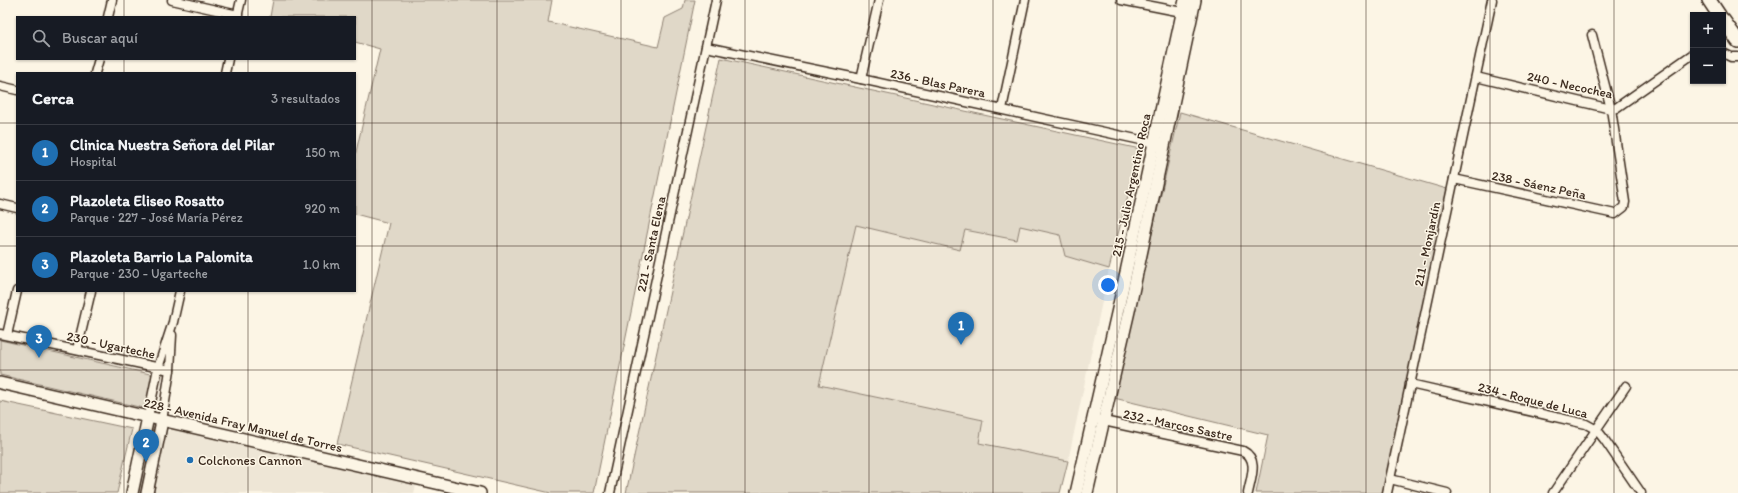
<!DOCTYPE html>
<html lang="es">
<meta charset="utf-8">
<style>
body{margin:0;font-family:Itim,sans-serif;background:#242831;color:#f1f3f6}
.controls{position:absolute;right:12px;top:12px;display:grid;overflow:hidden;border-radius:0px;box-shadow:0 1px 3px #0004}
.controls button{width:36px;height:36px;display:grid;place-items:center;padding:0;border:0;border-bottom:1px solid #363941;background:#171b24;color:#f1f3f6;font:20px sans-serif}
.you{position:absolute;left:1108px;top:285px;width:14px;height:14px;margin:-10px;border:3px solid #fff;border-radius:50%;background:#1a73e8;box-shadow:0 0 0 6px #1a73e833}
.badge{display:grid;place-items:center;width:26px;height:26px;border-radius:50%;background:#1f6fb2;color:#fff;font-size:13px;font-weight:700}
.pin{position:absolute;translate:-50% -33px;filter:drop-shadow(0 1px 2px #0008)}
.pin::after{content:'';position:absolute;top:21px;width:14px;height:12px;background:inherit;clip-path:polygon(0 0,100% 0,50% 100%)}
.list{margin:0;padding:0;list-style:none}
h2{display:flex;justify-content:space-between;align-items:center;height:52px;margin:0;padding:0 16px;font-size:17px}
h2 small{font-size:13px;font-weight:400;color:#9ea1a6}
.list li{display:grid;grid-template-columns:26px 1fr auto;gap:12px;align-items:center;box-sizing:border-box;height:56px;padding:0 16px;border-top:1px solid #363941}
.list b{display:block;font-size:15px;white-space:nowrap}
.list p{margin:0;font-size:13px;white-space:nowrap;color:#9ea1a6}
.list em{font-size:13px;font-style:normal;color:#9ea1a6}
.icon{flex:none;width:22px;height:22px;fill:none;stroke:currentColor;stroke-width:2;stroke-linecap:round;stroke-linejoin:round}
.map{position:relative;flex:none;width:1738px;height:493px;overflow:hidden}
.search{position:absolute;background:#171b24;box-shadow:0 1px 3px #0004;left:16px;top:16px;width:340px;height:44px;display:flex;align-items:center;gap:10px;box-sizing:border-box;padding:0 14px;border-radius:0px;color:#9ea1a6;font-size:15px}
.panel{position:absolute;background:#171b24;box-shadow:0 1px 3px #0004;left:16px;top:72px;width:340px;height:220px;border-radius:0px}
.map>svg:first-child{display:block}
.built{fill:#eee6d6}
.green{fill:#e0d8c8;stroke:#8e8173}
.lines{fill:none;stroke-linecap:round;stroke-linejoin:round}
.street-casing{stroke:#3b2a1e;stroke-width:11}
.secondary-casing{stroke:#3b2a1e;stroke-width:14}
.primary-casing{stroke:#3b2a1e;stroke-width:16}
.street{stroke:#fcf5e5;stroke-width:8}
.secondary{stroke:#fcf5e5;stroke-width:11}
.primary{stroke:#fcf5e5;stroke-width:13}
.grid{fill:none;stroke:#3b2a1e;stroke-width:1;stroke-opacity:0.55}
.poi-dot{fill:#1f6fb2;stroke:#fcf5e5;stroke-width:1.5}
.labels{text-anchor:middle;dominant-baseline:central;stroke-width:3;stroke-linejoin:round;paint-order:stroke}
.street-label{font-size:13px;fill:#3b2a1e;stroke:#fcf5e5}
.poi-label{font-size:13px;fill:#3b2a1e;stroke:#fcf5e5;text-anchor:start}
</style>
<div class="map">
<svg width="1738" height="493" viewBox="0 0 1738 493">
<rect width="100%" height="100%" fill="#fcf5e5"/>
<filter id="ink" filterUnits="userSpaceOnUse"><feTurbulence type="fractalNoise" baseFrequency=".025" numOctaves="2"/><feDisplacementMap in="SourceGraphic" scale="8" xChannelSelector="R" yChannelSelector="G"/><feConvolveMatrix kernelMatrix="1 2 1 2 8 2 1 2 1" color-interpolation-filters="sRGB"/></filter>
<g filter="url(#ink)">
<g class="built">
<path d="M856 225 959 250 964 230 1017 240 1020 225 1060 235 1065 256 1109 269 1068 461 979 443 983 420 819 385Z"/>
<path d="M172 428 416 485 414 493H151L163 436Z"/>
</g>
<g class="green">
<path d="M273 0H552L548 22 658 47 665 18 683 9 685 0H695L594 493H551L337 444 389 223 355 214V156L380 49 355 42V17H270Z"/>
<path d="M721 58 1140 149 1109 269 1065 256 1060 235 1020 226 1017 240 965 230 960 250 856 225 819 385 983 420 979 443 1068 461 1060 493H626Z"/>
<path d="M1180 112 1447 189 1383 493H1256L1268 435 1114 398Z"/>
<path d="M0 340 159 376 152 410 0 375Z"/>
<path d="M0 401 132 429 117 493H0Z"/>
<path d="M150 429 155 431 142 493H136Z"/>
</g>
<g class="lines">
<g class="street-casing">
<g id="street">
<path d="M172 0 238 15"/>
<path d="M1121 0 1187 13"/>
<path d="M108 17 112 0"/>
<path d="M237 17 241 0"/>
<path d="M706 47 861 79 1159 144"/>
<path d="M1723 53 1731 57H1738"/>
<path d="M95 73 99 59"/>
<path d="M225 73 228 59"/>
<path d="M1476 77 1611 109 1616 108 1693 54"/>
<path d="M861 79 879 0"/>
<path d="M0 86 17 90"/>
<path d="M1002 109 1025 0"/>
<path d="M1454 179 1615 214 1624 207 1625 202 1611 109 1592 35"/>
<path d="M0 204 17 208"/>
<path d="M0 334 170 370"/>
<path d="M7 335 17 291"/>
<path d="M77 350 91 291"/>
<path d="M1410 384 1586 424 1597 430 1604 439 1641 493"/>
<path d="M148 417 158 368 173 322 180 291"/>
<path d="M1099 420 1243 451C1259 459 1251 478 1248 493"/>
<path d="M162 421 170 370 172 335"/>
<path d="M1390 479 1447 493"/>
<path d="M610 493 716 0"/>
<path d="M1387 493 1492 0"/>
<path d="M1553 493 1626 386"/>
</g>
</g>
<g class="secondary-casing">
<g id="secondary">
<path d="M0 383 480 493"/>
<path d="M132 493 148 417"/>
<path d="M147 493 162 421"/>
<path d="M1076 493 1118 309 1185 0"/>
<path d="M1087 493 1129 311 1195 0"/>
</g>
</g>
<g class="primary-casing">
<g id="primary">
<path d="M1709 0 1719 15"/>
<path d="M1723 20 1738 41"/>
</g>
</g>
<use href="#street" class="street"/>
<use href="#secondary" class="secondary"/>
<use href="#primary" class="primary"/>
</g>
</g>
<path class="grid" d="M124 0V17M248 0V17M372 0V493M497 0V493M621 0V493M745 0V493M869 0V493M993 0V493M1117 0V493M1241 0V493M1366 0V493M1490 0V493M1614 0V493M124 59V73M248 59V73M0 123H17M355 123H1738M0 246H17M355 246H1738M124 291V493M248 291V493M0 370H1738"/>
<circle class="poi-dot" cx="190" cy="460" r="4"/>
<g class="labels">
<g class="street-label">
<text transform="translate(938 83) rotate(12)">236 - Blas Parera</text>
<text transform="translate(1570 85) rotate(12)">240 - Necochea</text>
<text transform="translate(1131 185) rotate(-78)">215 - Julio Argentino Roca</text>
<text transform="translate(1539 185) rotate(12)">238 - Sáenz Peña</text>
<text transform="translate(651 244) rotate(-78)">221 - Santa Elena</text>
<text transform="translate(1427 244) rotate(-78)">211 - Monjardín</text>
<text transform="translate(111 345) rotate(12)">230 - Ugarteche</text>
<text transform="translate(1533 400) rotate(14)">234 - Roque de Luca</text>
<text transform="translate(243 425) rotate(13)">228 - Avenida Fray Manuel de Torres</text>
<text transform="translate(1178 425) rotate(12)">232 - Marcos Sastre</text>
</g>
<g class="poi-label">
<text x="198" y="460">Colchones Cannon</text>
</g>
</g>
</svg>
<div class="controls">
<button>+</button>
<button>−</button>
</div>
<div class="you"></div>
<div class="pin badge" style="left:961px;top:345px">1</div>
<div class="pin badge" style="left:146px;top:462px">2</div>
<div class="pin badge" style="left:39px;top:358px">3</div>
<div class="search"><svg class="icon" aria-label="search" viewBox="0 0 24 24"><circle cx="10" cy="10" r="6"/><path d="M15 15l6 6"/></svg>Buscar aquí</div>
<section class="panel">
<h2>Cerca<small>3 resultados</small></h2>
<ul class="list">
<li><span class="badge">1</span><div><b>Clinica Nuestra Señora del Pilar</b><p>Hospital</p></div><em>150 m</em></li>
<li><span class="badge">2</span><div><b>Plazoleta Eliseo Rosatto</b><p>Parque · 227 - José María Pérez</p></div><em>920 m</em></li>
<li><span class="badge">3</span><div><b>Plazoleta Barrio La Palomita</b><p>Parque · 230 - Ugarteche</p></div><em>1.0 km</em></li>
</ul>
</section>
</div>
